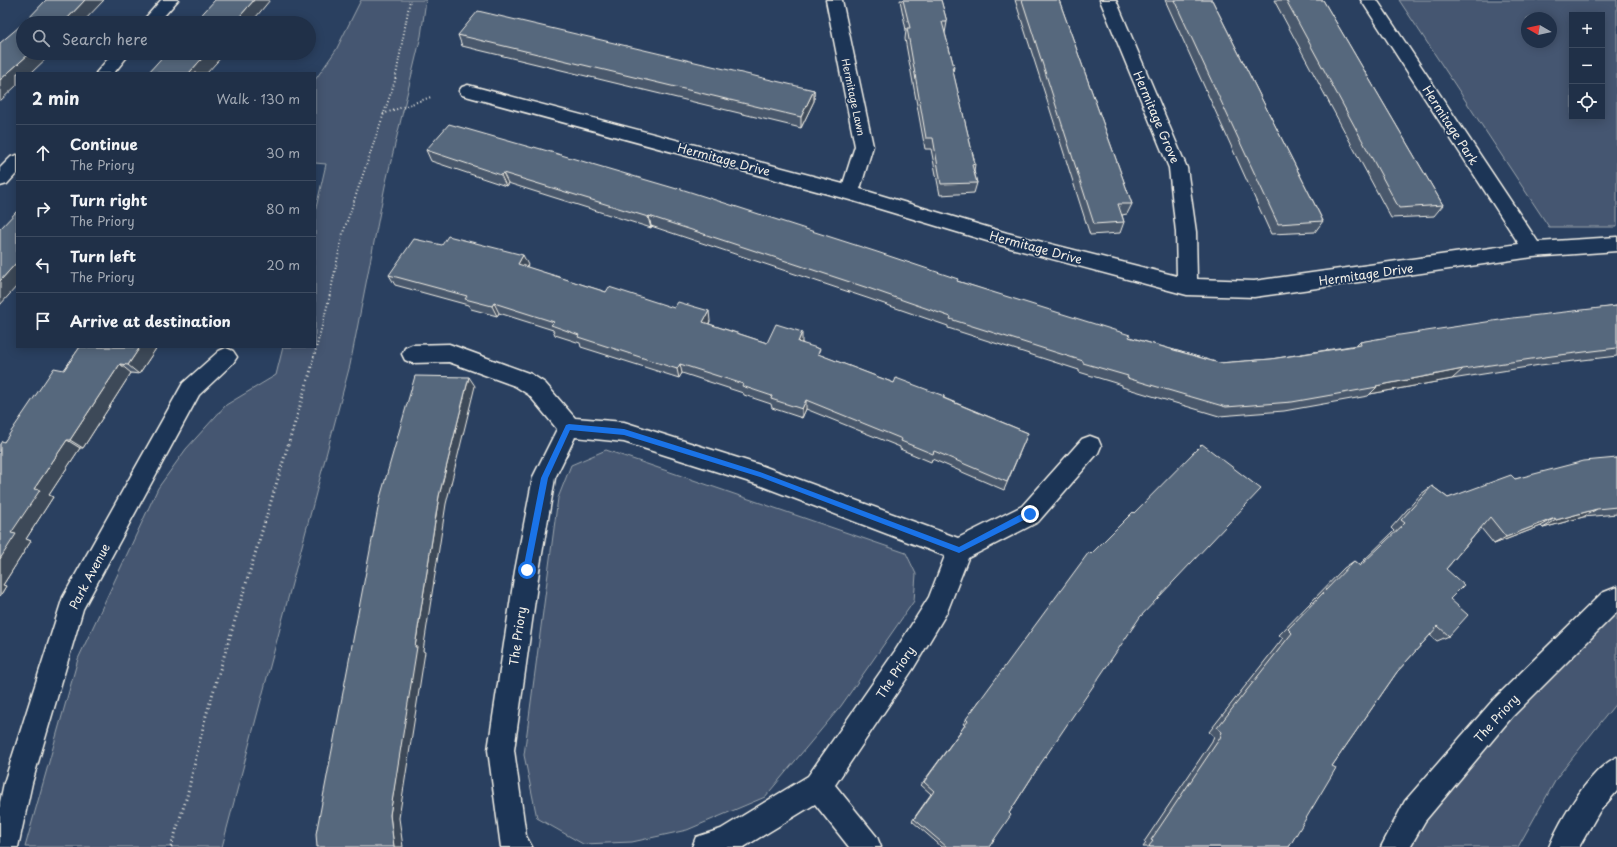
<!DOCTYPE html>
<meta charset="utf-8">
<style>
body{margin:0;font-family:"Playpen Sans",sans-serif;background:#2d3c52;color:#f1f3f6}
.controls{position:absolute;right:12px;top:12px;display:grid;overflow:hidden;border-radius:0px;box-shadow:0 2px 10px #0003}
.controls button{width:36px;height:36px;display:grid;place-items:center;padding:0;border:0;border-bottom:1px solid #3d4b60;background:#203048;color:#f1f3f6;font:20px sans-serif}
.compass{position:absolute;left:1521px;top:12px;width:36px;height:36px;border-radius:50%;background:#203048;box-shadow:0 2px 10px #0003;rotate:279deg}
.stop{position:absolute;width:12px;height:12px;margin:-9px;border:3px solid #1a73e8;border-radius:50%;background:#fff}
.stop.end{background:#1a73e8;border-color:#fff;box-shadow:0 1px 4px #0008}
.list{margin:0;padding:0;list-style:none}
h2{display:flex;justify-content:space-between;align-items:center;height:52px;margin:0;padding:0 16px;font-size:17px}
h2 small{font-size:13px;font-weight:400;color:#a2a9b4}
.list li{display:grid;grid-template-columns:26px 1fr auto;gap:12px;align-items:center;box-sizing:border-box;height:56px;padding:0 16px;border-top:1px solid #3d4b60}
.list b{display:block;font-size:15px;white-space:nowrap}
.list p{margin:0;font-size:13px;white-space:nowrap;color:#a2a9b4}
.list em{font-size:13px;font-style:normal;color:#a2a9b4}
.icon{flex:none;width:22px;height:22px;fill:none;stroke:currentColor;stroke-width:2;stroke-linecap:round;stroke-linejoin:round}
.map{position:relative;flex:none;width:1617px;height:847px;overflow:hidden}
.search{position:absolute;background:#203048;box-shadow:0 2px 10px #0003;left:16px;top:16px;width:300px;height:44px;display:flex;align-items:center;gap:10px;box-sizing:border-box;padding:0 14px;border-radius:22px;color:#a2a9b4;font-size:15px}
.panel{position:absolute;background:#203048;box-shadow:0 2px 10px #0003;left:16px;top:72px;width:300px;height:276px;border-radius:0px}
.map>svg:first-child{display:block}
.green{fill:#445771;stroke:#9ca4ac;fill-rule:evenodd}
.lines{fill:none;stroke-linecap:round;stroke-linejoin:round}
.minor-casing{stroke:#f4f1e8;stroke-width:3}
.major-casing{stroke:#f4f1e8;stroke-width:3}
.path-far1{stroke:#f4f1e8;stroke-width:2;stroke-dasharray:1 2.5;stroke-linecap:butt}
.path{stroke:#f4f1e8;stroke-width:3;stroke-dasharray:1 3.5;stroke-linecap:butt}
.minor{fill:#1d3557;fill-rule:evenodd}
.major{fill:#1d3557;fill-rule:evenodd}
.wall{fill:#4a596c;stroke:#f4f1e8}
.shaded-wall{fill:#3c4858;stroke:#f4f1e8}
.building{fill:#56677d;stroke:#f4f1e8}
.route{fill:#1a73e8}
.labels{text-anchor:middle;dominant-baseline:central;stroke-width:3.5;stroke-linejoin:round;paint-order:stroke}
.far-street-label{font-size:10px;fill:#f4f1e8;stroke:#1d3557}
.street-label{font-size:12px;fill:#f4f1e8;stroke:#1d3557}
</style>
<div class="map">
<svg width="1617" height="847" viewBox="0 0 1617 847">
<rect width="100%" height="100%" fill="#2a4060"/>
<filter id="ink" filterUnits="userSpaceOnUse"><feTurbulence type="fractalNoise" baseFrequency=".025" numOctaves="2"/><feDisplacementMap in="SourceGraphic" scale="8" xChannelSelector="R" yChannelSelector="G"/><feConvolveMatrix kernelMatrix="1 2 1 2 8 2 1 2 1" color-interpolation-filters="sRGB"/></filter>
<g filter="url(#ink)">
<g class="green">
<path d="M361 0H426L421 36 385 186 350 365 222 847H25L78 659 158 488 186 449 226 405 276 375 283 347H315V212L326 164 315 163V80L336 50Z"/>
<path d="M1399 0H1617V227H1549ZM1572 15H1602V117H1572ZM1527 18H1551V42H1527Z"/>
<path d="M606 450 906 553 916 574 914 601 841 706 765 797 687 830 632 842 583 844 537 818 524 755 558 498 571 465Z"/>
<path d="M1617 607V702L1558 776 1518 847H1405L1421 818 1521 701Z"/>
</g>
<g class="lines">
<g class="minor-casing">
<g id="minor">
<path d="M161 0H178L158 23H141Z"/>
<path d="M826 0H842L873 146 860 189 1007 233 1177 276 1176 232 1169 168 1100 0H1116L1187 168 1196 232 1197 279 1254 281 1519 244 1361 0H1377L1538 242 1617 237V251L1533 257 1254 297 1187 295 1007 247 850 200 462 95 459 91 462 87 468 85 843 184 855 146Z"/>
<path d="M113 53H130L114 73H96Z"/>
<path d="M17 155V173L7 184 0 186V168L11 157Z"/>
<path d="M449 344 531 374 545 383 575 418 624 422 760 465 958 538 1022 506 1082 439 1090 436 1098 439 1101 446 1098 453 1038 522 968 558 947 612 913 669 835 785 877 837 881 847H849L815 804 744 847H692L696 837 721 829 808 776 895 651 929 597 945 556 759 485 624 442 575 437 555 478 539 571 514 750 526 836 532 847H501L488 750 515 571 533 477 557 429 529 395 515 386 449 362 412 363 405 360 402 354 405 348 412 345Z"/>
<path d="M226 348 233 351 237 357 233 363 199 395 83 609 32 783 18 847H0V802L4 783 63 597 183 383 219 351Z"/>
<path d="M1617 587V612L1512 717 1425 821 1410 847H1381L1405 801 1494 699 1602 593Z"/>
</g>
</g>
<g class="major-casing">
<path id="major" d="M1617 757V791L1599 812 1579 847H1549C1560 820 1590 769 1617 757Z"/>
</g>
<g class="path-far1">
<path d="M383 114 431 97"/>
<path d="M312 364 329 299 343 233 395 81 410 0"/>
</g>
<path class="path" d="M171 847 187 796 205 719 313 363"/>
<use href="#minor" class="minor"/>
<use href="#major" class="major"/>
</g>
<g class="wall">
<path d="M900 0H941L947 22 945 33 954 67 953 72 975 164 974 171 977 183 974 193 940 195 931 149H925L905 39 906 30Z"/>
<path d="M1015 0H1059L1132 204 1127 214 1122 215 1124 222 1120 233 1090 235Z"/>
<path d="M1165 0H1212L1323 221 1315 232 1271 234Z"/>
<path d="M1274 0H1323L1443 205 1434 216 1391 218Z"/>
<path d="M458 35 814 90V101L801 128 462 46Z"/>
<path d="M426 150 957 281 1129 337 1219 363 1271 359 1357 345 1360 342 1617 306V356L1540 365 1452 379 1370 394 1368 396 1284 411 1219 416 1122 387V385L1079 372V370L948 328V326L867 298 651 226V228L508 183 506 186 431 161Z"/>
<path d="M528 265 526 267 606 292 710 321 709 324 767 343 802 342V343L820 355 894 383 944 396V398L1028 433 1004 490 932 459 931 462 900 449V447L806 409 802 418 772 408 771 404 744 395 743 393 682 373 679 378 581 347 580 343 555 335 553 330 499 313 497 316 471 309 468 305 395 285 389 275Z"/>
<path d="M80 347H157L139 374 131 373 83 448H80L49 495 53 497 26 539 31 541 3 585 6 586 0 596V444L4 442 64 370Z"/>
<path d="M1617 458V514L1583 517 1543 528 1541 526 1494 544 1481 528 1446 569 1450 599 1449 636 1437 641 1430 635 1397 672 1332 766 1289 847H1143L1146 843 1144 842 1212 741 1214 736 1209 732 1283 638 1279 635 1344 568 1354 561 1359 565 1394 531 1391 528 1421 494 1432 486 1448 498 1515 479Z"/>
<path d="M980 700 1039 766 1009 813 989 847H942L912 821 931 794 921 785 965 725 963 724Z"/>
</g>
<g class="shaded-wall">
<path d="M85 0H104L82 23H63Z"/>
<path d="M254 0H270L251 23H234Z"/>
<path d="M30 53H52L31 73H17V85L0 101V80Z"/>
<path d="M207 53H225L207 73H189Z"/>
<path d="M814 90V101L801 128V117Z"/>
<path d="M503 173 508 183 506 186 501 175Z"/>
<path d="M649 216 651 226V228L648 217Z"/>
<path d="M523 255 528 265 522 274 518 264Z"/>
<path d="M17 262V286L0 305V281Z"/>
<path d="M494 303 499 313 497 316 492 306Z"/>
<path d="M709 311 710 321 704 332 703 322Z"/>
<path d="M802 332V342L798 351V342Z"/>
<path d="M140 347H157L139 374 128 365Z"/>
<path d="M120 364 131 373 83 448 70 440Z"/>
<path d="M680 364 682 373 679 378 677 369Z"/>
<path d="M1463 369 1452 379 1370 394 1377 387 1376 386Z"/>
<path d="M469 377 475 386 446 504 423 651 425 652 399 818 403 847H394L390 815 415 647 439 496Z"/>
<path d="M806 400V409L802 418V409Z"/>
<path d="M67 440 80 448 49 495 53 497 26 539 31 541 3 585 6 586 0 596V559L11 533 34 489Z"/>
<path d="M1597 509 1583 517 1543 528 1556 520Z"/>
<path d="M1555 518 1541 526 1494 544 1506 537Z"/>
</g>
<g class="building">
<path d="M46 0H85L63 23H23V53H30L0 80V43L26 21Z"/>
<path d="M215 0H254L234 23H194Z"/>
<path d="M903 0H941L947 22H942L954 67H952L975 164 972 165 977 183 941 184 933 138H926L907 28H910Z"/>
<path d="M1022 0H1059L1132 204H1118L1124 222 1094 224Z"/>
<path d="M1174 0H1212L1323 221 1278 224Z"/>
<path d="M1286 0H1323L1443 205 1399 208Z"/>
<path d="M478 11 814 90 801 117 458 35Z"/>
<path d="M166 53H207L189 73H148Z"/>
<path d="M449 124 533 148 534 147 677 189 678 188 877 252 958 279 957 281 1130 335 1129 337 1219 363 1271 359 1361 345 1360 342 1393 336 1513 318 1617 306V348L1552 356 1463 369 1376 386 1377 387 1292 402 1226 407 1127 378 1128 376 1083 363V361L950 319 951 317 868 288 649 216 648 217 503 173 501 175 426 150Z"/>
<path d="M17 211V262L0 281V229Z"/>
<path d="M448 236 523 255 518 264 606 292 609 287 674 308 678 302 709 311 703 322 767 343 776 324 802 332 798 342 820 349 818 354 894 383 896 378 944 396 943 398 1028 433 1007 482 934 451 933 454 901 441 902 439 806 400 802 409 771 399 772 396 742 386 743 384 680 364 677 369 578 337 579 335 551 325 554 322 494 303 492 306 465 299 467 296 389 275 414 239 442 245Z"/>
<path d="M80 347H140L128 365 120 364 70 440H67L34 489 40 490 11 533 16 534 0 559V444L2 441 4 442 54 368 64 370Z"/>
<path d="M415 376 469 377 439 496 415 647H417L390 815 394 847H317L316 834 380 498Z"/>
<path d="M1202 444 1261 489 1140 617 1039 766 1009 813 1011 815 989 847H947L914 819 934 791 924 782 968 721 966 719 983 696 1089 552 1091 554 1133 512 1134 513Z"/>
<path d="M1617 458V507L1597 509 1556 520 1555 518 1506 537 1490 517 1446 569 1464 585 1450 599 1468 615 1449 636 1438 626 1397 672 1332 766 1336 768 1289 847H1150L1149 846 1153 841 1151 840 1220 738 1222 732 1217 728 1292 633 1288 629 1354 561 1360 566 1405 523 1401 520 1432 486 1448 498 1511 475 1515 479 1584 461Z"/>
</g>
</g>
<path class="route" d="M569 424 624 429 760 472 959 547 1027 511H1030L1033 514 1032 516 959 553 760 477 624 435 570 430 548 478 530 570 527 574 523 570 541 478 566 425Z"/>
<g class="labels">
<g class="far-street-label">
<text transform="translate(854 97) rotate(78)">Hermitage Lawn</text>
</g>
<g class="street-label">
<text transform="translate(1157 117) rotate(67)">Hermitage Grove</text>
<text transform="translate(1451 125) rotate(57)">Hermitage Park</text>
<text transform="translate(724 159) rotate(15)">Hermitage Drive</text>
<text transform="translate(1036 247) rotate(15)">Hermitage Drive</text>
<text transform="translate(1366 274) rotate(-8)">Hermitage Drive</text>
<text transform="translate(89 576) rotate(-62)">Park Avenue</text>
<text transform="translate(517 636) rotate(-82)">The Priory</text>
<text transform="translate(895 672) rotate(-57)">The Priory</text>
<text transform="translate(1496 718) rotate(-48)">The Priory</text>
</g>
</g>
</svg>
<div class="controls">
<button>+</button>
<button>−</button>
<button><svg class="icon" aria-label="locate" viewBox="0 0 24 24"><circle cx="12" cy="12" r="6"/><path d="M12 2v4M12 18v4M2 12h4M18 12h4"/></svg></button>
</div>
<svg class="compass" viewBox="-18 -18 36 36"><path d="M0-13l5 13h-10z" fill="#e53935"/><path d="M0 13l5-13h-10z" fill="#a2a9b4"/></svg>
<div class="stop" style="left:527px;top:570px"></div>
<div class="stop end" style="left:1030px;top:514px"></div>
<div class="search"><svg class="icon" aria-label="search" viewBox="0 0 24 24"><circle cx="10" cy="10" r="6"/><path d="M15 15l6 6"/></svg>Search here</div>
<section class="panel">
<h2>2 min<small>Walk · 130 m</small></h2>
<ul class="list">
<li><svg class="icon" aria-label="ahead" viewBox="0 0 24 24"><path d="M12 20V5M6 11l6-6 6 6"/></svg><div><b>Continue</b><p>The Priory</p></div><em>30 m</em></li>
<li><svg class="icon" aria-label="right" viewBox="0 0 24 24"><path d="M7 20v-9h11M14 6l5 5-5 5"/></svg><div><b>Turn right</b><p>The Priory</p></div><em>80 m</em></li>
<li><svg class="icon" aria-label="left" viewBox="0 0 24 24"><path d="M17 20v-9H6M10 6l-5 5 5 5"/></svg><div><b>Turn left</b><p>The Priory</p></div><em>20 m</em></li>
<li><svg class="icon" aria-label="arrive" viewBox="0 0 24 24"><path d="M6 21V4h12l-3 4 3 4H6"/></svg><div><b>Arrive at destination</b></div></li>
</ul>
</section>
</div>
